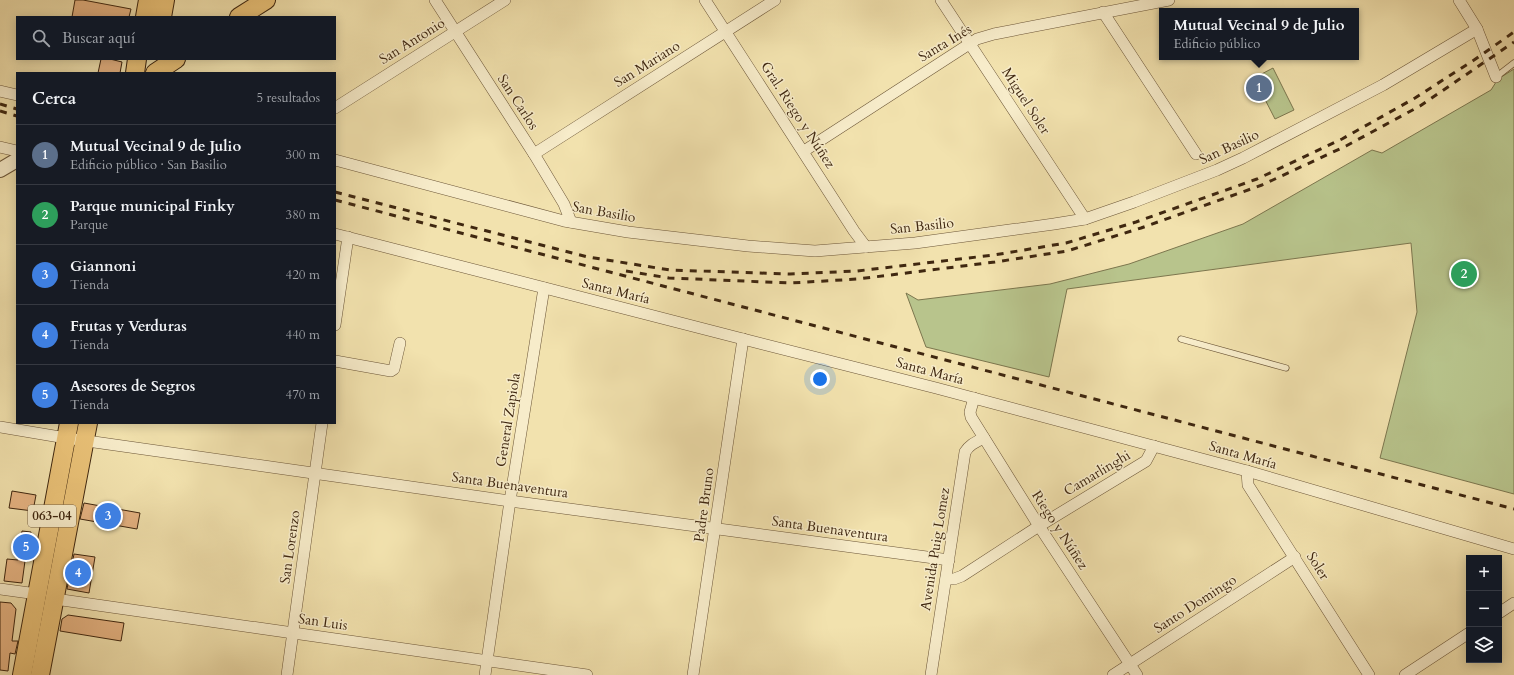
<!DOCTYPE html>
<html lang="es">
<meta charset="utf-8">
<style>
body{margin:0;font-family:Cardo,serif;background:#242831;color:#f1f3f6}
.controls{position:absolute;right:12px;bottom:12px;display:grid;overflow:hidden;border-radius:0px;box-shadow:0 2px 10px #0003}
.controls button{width:36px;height:36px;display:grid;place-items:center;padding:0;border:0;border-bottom:1px solid #363941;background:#171b24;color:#f1f3f6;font:20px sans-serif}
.you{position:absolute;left:820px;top:379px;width:14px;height:14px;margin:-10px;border:3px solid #fff;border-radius:50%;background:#1a73e8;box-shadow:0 0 0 6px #1a73e833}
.badge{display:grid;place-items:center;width:26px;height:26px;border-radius:50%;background:#c59692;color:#fff;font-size:13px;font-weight:700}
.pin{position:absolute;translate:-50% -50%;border:2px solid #fff;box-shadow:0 1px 4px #0006}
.popup{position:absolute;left:1159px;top:8px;width:200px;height:52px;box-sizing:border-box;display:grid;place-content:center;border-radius:0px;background:#171b24;filter:drop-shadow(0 1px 3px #0005);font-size:13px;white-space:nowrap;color:#9ea1a6}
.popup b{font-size:15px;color:#f1f3f6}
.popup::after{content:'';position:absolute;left:50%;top:100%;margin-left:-8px;border:8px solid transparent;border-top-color:#171b24}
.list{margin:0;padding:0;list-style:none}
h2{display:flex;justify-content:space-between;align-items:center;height:52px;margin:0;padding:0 16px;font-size:17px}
h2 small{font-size:13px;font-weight:400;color:#9ea1a6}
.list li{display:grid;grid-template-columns:26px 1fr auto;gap:12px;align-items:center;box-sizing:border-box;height:60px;padding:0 16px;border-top:1px solid #363941}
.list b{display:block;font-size:15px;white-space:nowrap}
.list p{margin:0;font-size:13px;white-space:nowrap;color:#9ea1a6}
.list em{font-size:13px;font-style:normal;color:#9ea1a6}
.icon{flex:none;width:22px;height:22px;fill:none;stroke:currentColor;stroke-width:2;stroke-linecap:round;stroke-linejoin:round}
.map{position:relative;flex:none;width:1514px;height:675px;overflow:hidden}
.search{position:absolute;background:#171b24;box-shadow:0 2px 10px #0003;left:16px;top:16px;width:320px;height:44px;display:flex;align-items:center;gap:10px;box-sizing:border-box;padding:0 14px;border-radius:0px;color:#9ea1a6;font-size:15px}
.panel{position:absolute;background:#171b24;box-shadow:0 2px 10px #0003;left:16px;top:72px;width:320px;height:352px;border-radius:0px}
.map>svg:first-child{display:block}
.green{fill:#b8c48c;stroke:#7c764e}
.building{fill:#e6b483;stroke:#3f2710}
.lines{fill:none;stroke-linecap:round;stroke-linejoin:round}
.service-casing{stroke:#6c5638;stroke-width:7}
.minor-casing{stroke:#6c5638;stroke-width:12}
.tertiary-casing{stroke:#6c5638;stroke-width:16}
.primary-casing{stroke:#3f2710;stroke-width:20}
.service{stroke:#f7ecca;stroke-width:5.5}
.minor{stroke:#f7ecca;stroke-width:11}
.tertiary{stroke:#f7ecca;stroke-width:14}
.primary{stroke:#e9c177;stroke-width:18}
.rail{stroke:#3f2710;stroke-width:3;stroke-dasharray:7 7;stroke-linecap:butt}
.labels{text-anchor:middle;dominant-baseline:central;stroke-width:3;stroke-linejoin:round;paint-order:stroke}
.shield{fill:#f7ecca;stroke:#766248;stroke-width:1}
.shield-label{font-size:13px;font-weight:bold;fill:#3f2710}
.street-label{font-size:14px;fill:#3f2710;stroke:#f7ecca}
</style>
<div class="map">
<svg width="1514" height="675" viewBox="0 0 1514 675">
<rect width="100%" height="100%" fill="#f2e2ae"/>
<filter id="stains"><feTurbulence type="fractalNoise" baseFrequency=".005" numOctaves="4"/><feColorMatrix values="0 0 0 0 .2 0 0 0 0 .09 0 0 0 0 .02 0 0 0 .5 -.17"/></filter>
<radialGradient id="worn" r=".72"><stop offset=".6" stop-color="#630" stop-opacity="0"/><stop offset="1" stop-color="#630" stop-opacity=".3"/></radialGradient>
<g class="green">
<path d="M1273 68 1294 110 1275 119 1254 78Z"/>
<path d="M1514 69V494L1380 458 1417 312 1411 243 1067 289 1049 377 926 347 906 293 918 300 1050 284 1129 264 1243 224 1372 150 1382 153 1491 90 1498 79Z"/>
</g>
<g class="building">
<path d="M75 0H83L131 9 129 17H72Z"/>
<path d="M101 59H110L122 62 120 73H98Z"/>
<path d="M12 491 36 495 33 511 9 508Z"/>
<path d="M84 503 140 513 137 529 80 519Z"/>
<path d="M22 531 31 532 28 561H25L22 583 4 581 7 559 18 560 19 544H20Z"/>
<path d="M74 554 95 557 89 593 67 589Z"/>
<path d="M0 602 11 603 16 609 12 641H18L15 654 10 653 8 671 0 670Z"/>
<path d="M68 615 124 623 121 641 60 631 62 619Z"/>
</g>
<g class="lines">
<g class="service-casing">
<g id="service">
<path d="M1496 77 1514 63"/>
<path d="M1181 339 1286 368"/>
</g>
</g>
<g class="minor-casing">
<g id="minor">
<path d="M435 0 534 154 564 204 571 222"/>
<path d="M705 0 854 231 866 247"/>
<path d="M941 0 1085 219"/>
<path d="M1459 0 1477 29 1496 77"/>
<path d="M1103 12 1196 154"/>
<path d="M0 91 17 95"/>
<path d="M335 108 505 0"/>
<path d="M0 147 17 151"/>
<path d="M804 151 977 39 994 34 1169 0"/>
<path d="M534 154 775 0"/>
<path d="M335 160 564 221 628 232 748 246 815 251 915 243 1054 224 1085 219 1134 202 1217 170 1243 158 1383 85 1477 29"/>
<path d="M335 234 743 339 936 388 1247 471 1514 549"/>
<path d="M335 325 348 237"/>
<path d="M335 361 391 371 394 369 400 343"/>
<path d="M974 398 970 412 971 417 1039 526 1137 675"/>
<path d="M0 427 66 438 510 501 949 560"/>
<path d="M1247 471 1248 485 1369 675"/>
<path d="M946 579H954L962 576 1039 526 1146 461 1154 446"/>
<path d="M0 589 37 594"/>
<path d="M55 599 587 675"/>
<path d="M1499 613 1514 603"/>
<path d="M287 675 322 423"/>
<path d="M485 675 510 501 544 288"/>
<path d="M693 675 743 339"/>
<path d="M931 675 965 452C970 444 976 442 984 438"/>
<path d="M1113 675 1295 557"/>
<path d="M1405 675 1469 633"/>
</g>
</g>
<g class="tertiary-casing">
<path id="tertiary" d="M0 170 17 160"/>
</g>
<g class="primary-casing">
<g id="primary">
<path d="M145 17 148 0"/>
<path d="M162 17 165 0"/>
<path d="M239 17 266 0"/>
<path d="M135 73 137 59"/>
<path d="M155 73 176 59"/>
<path d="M22 675 69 423"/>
<path d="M40 675 88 423"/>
</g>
</g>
<use href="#service" class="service"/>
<use href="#minor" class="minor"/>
<use href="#tertiary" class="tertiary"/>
<use href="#primary" class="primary"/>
<g class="rail">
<path d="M0 104 17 109"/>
<path d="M0 111 17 116"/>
<path d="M335 192 588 257 670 270 790 274 857 271 994 255 1066 243 1136 222 1257 179 1342 139 1415 98 1474 60 1514 32"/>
<path d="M335 200 1514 509"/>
<path d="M626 271 669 278 791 283 858 279 995 262 1067 251 1141 228 1262 185 1346 146 1420 106 1514 42"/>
</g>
</g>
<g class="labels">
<rect class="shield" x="28" y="505" width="48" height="22" rx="3"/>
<g class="shield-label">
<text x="52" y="516">063-04</text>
</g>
<g class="street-label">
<text transform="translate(412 41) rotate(-32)">San Antonio</text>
<text transform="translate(945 43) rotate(-31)">Santa Inés</text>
<text transform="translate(647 64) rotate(-32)">San Mariano</text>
<text transform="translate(1026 101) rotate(57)">Miguel Soler</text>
<text transform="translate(518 102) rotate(57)">San Carlos</text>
<text transform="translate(798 115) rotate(57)">Gral. Riego y Núñez</text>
<text transform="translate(1229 147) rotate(-25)">San Basilio</text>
<text transform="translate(604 212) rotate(10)">San Basilio</text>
<text transform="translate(922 226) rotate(-6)">San Basilio</text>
<text transform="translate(616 291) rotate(14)">Santa María</text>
<text transform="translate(930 371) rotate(15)">Santa María</text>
<text transform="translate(508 420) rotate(-81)">General Zapiola</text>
<text transform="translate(1243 455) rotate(16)">Santa María</text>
<text transform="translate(1097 473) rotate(-31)">Camarlinghi</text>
<text transform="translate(510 485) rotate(8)">Santa Buenaventura</text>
<text transform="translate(704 505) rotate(-82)">Padre Bruno</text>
<text transform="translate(830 529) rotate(8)">Santa Buenaventura</text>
<text transform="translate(1060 530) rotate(57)">Riego y Núñez</text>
<text transform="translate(290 547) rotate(-82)">San Lorenzo</text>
<text transform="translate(935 549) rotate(-81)">Avenida Puig Lomez</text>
<text transform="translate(1318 566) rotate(58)">Soler</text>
<text transform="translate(1195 604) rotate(-33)">Santo Domingo</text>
<text transform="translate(323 622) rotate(8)">San Luis</text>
</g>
</g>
<rect width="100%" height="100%" filter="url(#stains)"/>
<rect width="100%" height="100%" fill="url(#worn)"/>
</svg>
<div class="controls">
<button>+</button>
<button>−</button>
<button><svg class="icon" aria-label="layers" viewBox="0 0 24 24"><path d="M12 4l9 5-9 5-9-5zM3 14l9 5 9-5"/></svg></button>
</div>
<div class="you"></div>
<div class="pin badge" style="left:1259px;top:88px;background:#5c6f8a">1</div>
<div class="popup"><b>Mutual Vecinal 9 de Julio</b>Edificio público</div>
<div class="pin badge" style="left:1464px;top:274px;background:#2e9e5b">2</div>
<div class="pin badge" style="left:108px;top:516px;background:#3f7fe0">3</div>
<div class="pin badge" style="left:78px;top:573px;background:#3f7fe0">4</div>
<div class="pin badge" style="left:26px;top:547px;background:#3f7fe0">5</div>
<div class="search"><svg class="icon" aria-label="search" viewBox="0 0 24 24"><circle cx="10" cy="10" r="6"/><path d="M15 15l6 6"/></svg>Buscar aquí</div>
<section class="panel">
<h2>Cerca<small>5 resultados</small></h2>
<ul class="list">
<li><span class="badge" style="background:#5c6f8a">1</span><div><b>Mutual Vecinal 9 de Julio</b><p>Edificio público · San Basilio</p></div><em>300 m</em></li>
<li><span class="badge" style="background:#2e9e5b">2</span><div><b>Parque municipal Finky</b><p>Parque</p></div><em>380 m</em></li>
<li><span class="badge" style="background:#3f7fe0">3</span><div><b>Giannoni</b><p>Tienda</p></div><em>420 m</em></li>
<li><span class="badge" style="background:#3f7fe0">4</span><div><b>Frutas y Verduras</b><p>Tienda</p></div><em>440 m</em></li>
<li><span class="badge" style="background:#3f7fe0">5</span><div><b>Asesores de Segros</b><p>Tienda</p></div><em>470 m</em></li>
</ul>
</section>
</div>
